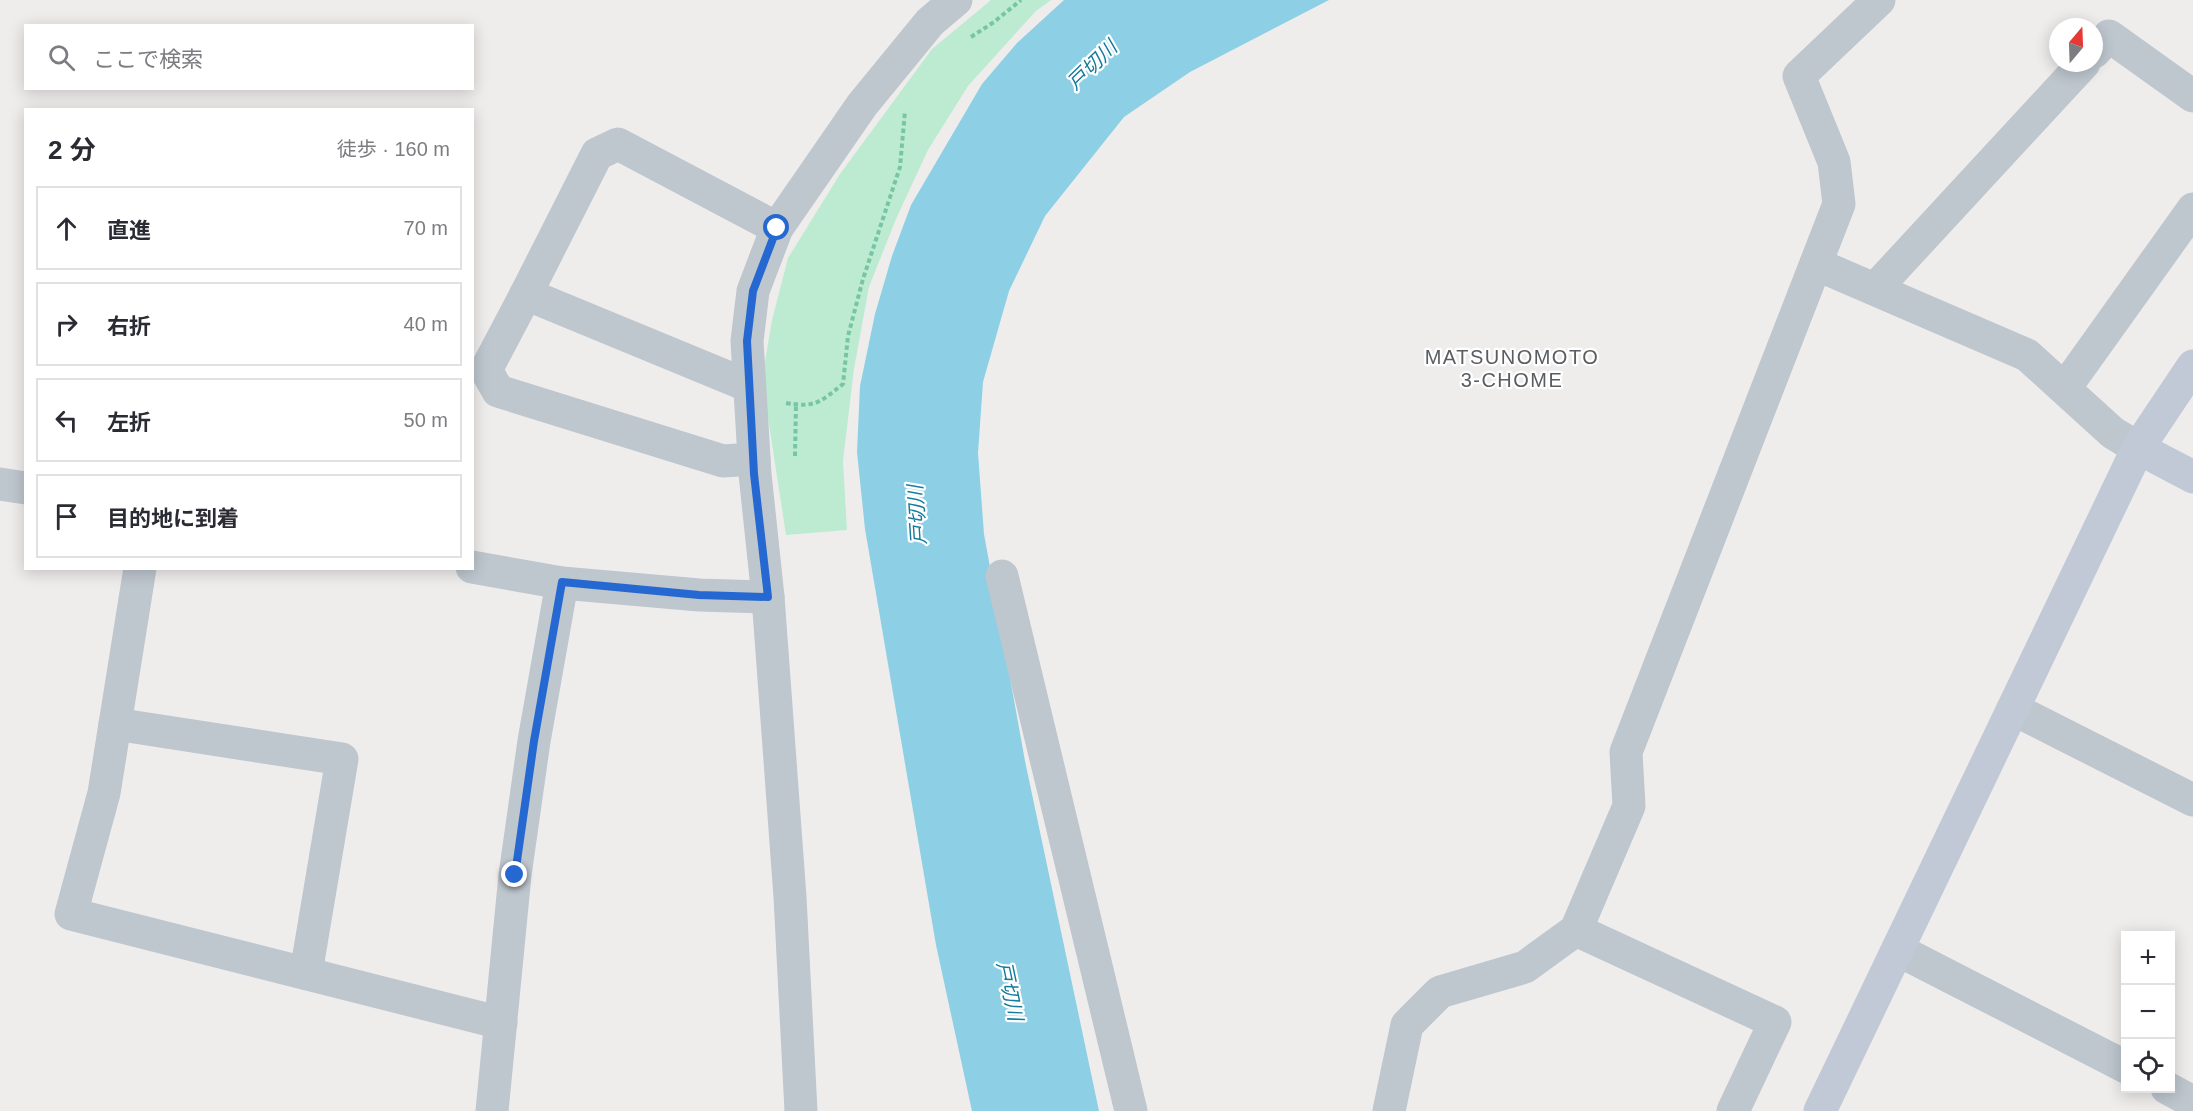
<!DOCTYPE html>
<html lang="ja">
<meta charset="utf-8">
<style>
body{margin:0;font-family:Arial,"Noto Sans JP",sans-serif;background:#f7f7f7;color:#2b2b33}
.controls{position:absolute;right:18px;bottom:18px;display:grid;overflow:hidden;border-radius:0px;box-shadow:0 3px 15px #0003}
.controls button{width:54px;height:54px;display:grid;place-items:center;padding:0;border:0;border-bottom:2px solid #e1e1e2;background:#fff;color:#2b2b33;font:30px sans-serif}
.compass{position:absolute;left:2049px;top:18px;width:54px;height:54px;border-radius:50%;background:#fff;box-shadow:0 3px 15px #0003;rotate:19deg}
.stop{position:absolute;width:18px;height:18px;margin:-14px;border:4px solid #2568d1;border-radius:50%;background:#fff}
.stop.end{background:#2568d1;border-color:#fff;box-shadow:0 2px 6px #0008}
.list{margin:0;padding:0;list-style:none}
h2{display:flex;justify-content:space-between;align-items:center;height:78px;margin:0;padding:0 24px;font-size:26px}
h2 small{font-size:20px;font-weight:400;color:#7c7c81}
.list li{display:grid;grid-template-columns:39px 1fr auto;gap:18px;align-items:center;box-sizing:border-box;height:84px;margin:0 12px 12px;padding:0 12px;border:2px solid #e1e1e2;border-radius:0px}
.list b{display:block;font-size:22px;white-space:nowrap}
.list em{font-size:20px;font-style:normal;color:#7c7c81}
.icon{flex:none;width:33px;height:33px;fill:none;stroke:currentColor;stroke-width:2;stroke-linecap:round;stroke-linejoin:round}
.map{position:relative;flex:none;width:2193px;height:1111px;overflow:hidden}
.search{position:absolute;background:#fff;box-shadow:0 3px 15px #0003;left:24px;top:24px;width:450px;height:66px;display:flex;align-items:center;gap:15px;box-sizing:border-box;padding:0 21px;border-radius:0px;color:#7c7c81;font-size:22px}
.panel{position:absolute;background:#fff;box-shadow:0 3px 15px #0003;left:24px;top:108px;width:450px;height:462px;border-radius:0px}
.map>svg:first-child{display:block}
.green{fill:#bdebd1}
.water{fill:#8dcfe5}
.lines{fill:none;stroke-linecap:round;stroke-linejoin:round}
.path{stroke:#77c6a3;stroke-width:4;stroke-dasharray:4.5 3;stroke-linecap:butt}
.street{stroke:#bec6ce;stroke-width:33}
.secondary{stroke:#c0c9d5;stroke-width:33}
.route{stroke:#2568d1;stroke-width:8}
.labels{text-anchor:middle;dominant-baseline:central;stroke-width:4.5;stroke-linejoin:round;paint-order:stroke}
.water-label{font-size:20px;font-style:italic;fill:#157a9c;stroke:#fff}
.neighbourhood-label{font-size:20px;letter-spacing:1.5px;fill:#5a5d61;stroke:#fff}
</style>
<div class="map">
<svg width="2193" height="1111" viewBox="0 0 2193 1111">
<rect width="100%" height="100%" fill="#efedec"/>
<path class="green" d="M991 0H1051L1036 11 968 86 928 150 896 219 869 287 854 369 843 461 847 530 786 535 762 379 772 320 788 258 840 174 932 49Z"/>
<path class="water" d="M1064 0H1329L1190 72 1124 117 1045 216 1009 291 983 382 978 453 984 534 1025 761 1099 1111H972L936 945 865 529 857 452 860 386 875 314 892 256 911 205 982 84 1017 43Z"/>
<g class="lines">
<g class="path">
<path d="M971 37 994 22 1021 0"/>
<path d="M786 403C816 408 820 402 843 384L848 336 863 279 900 167 905 111"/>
<path d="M795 456 796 404"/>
</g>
<g class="street">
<path d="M2094 52 2109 36 2193 96"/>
<path d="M1816 264 2027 355 2113 433 2138 448"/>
<path d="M1875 289 2084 63"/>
<path d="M526 294 749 386"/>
<path d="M2065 388 2193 209"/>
<path d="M754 459 723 461 498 391 486 370 526 294 597 154 618 144 777 228"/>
<path d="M0 484 26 488"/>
<path d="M472 567 562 583 699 595 768 597"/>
<path d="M140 568 104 793 71 914 501 1023"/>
<path d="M1002 576 1131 1111"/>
<path d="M2013 709 2193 800"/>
<path d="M115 724 342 759 306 973"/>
<path d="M1576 930 1775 1022 1733 1111"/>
<path d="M1898 950 2126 1067"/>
<path d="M2167 1088 2193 1102"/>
<path d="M492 1111 515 875 534 741 562 583"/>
<path d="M801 1111 790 897 768 597 755 474 747 341 753 291 777 228 862 105 930 22 956 0"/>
<path d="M1389 1111 1407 1025 1440 992 1525 967 1576 930 1629 806 1626 752 1839 204 1834 162 1799 76 1879 0"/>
</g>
<g class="secondary">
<path d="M2138 448 2193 477"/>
<path d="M1820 1111 2138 448 2193 366"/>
</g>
</g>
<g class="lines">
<path class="route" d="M515 875 534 741 562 582 699 595 768 597 754 474 747 341 753 291 777 228"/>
</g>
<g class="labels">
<g class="water-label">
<text transform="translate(1092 65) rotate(-44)">戸切川</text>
<text transform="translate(917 515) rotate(-94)">戸切川</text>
<text transform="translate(1010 991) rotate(78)">戸切川</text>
</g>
<g class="neighbourhood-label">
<text x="1512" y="357">MATSUNOMOTO<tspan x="1512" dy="23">3-CHOME</tspan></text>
</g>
</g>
</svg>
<div class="controls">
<button>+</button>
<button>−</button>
<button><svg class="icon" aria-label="locate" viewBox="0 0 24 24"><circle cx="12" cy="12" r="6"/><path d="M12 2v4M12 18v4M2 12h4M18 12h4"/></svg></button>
</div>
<svg class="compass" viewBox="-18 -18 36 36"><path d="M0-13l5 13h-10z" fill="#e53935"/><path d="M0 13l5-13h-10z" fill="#7c7c81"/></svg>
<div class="stop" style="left:777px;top:228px"></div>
<div class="stop end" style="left:515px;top:875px"></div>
<div class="search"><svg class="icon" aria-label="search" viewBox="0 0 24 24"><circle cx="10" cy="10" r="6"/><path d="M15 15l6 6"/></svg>ここで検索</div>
<section class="panel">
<h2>2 分<small>徒歩 · 160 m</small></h2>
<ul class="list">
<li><svg class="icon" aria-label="ahead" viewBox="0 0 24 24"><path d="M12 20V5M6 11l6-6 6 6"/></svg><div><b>直進</b></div><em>70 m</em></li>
<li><svg class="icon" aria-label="right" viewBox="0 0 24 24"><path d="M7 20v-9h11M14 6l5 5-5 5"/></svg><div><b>右折</b></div><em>40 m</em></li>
<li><svg class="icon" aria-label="left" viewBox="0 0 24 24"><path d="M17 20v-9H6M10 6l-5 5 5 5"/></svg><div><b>左折</b></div><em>50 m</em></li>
<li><svg class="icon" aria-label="arrive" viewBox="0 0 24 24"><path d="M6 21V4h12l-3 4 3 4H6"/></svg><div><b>目的地に到着</b></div></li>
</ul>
</section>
</div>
